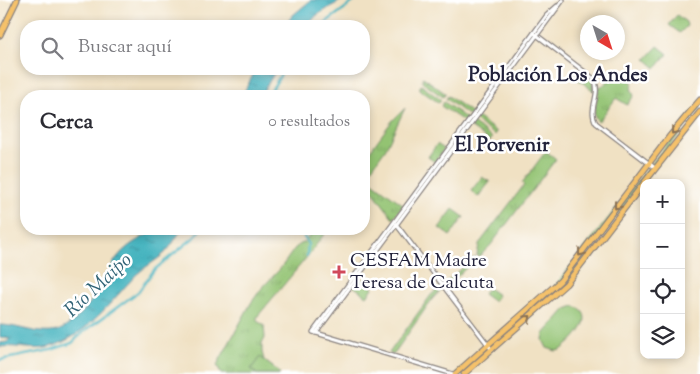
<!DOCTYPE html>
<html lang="es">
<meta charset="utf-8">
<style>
body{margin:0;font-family:"Sorts Mill Goudy",serif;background:#f7f7f7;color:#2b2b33}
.controls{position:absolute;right:15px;bottom:15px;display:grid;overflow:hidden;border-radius:10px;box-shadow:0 2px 8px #0003}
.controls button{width:45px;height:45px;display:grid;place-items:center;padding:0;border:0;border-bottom:1px solid #e1e1e2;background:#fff;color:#2b2b33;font:25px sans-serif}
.compass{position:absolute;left:580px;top:15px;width:45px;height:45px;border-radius:50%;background:#fff;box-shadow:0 2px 8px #0003;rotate:141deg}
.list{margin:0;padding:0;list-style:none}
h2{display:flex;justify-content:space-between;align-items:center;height:65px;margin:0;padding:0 20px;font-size:21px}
h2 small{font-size:16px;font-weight:400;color:#7c7c81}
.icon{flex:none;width:28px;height:28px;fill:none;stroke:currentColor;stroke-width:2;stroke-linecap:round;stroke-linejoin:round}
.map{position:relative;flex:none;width:700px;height:374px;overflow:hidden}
.search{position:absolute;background:#fff;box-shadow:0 2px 8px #0003;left:20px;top:20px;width:350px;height:55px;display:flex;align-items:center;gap:12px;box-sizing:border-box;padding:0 18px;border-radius:20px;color:#7c7c81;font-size:19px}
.panel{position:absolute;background:#fff;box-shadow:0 2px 8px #0003;left:20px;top:90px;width:350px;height:145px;border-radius:20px}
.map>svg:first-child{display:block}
.grass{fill:url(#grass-dots);stroke:#5a7256}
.park{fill:url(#park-tufts);stroke:#5a7256}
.pitch{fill:#93c372;stroke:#5a7256}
.water{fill:url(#water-ripples);stroke:#326a7c}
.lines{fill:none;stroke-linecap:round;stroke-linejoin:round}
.canal{stroke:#43b2be;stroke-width:2.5}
.tertiary-casing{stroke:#89827f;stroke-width:5.5}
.primary-casing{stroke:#89827f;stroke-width:7}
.tertiary{stroke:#fff;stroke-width:3}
.primary{stroke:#f5c16b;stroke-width:4.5}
.oneway{stroke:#8c7253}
.poi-dot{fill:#d1495b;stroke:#fff;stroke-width:2}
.labels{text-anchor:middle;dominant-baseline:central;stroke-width:5;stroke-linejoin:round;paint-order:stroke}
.poi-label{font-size:19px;fill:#22223b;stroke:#fff;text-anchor:start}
.neighbourhood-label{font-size:20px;font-weight:bold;fill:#22223b;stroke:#fff}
.water-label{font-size:20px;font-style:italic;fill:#316376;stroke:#fff}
</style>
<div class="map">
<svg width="700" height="374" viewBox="0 0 700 374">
<defs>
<pattern id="grass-dots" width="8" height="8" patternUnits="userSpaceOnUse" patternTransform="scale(1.25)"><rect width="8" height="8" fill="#93c372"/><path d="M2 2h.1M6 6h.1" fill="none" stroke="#7ea764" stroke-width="1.8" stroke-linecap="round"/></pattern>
<pattern id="park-tufts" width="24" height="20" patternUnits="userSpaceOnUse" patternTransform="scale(1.25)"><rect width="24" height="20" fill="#93c372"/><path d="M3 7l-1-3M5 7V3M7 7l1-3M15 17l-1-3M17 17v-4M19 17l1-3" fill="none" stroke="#7ea764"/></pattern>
<pattern id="water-ripples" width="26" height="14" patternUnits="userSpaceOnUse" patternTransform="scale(1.25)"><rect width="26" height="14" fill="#43b2be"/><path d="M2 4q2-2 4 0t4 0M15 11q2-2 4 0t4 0" fill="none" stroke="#38909c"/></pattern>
</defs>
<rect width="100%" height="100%" fill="#fff"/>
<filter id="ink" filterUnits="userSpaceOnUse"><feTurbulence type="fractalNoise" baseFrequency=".02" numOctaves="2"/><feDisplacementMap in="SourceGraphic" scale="10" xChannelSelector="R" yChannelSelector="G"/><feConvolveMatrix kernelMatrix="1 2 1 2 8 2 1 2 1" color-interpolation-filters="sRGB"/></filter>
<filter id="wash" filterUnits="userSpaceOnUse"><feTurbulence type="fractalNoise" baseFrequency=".0096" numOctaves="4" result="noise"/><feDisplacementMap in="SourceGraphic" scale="20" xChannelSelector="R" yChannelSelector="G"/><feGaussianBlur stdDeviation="1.12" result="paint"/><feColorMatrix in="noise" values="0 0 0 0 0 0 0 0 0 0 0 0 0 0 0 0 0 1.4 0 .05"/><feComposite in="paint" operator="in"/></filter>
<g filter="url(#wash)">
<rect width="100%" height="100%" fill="#f0e1c3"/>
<path class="grass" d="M578 69 592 79 594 91 573 76Z"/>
<g class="park">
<path d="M677 15 686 22 687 26 680 33 669 25Z"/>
<path d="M658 46 668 54 656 68 646 59Z"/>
<path d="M617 68 633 83 631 88 634 96 627 105 616 98 598 122 594 114 599 87 604 85Z"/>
<path d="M423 77 446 94 443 97 422 82Z"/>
<path d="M421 85 441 100 439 103 419 89Z"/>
<path d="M448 96 472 113 469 116 446 99Z"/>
<path d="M444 102 467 119 465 122 441 106Z"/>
<path d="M700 102V109L652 169 568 280 463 374H456L553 288Z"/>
<path d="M405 108 386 148 364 179V159L392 121Z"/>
<path d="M477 117 497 132 495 135 475 120Z"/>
<path d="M473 123 492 138 490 141 470 127Z"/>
<path d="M437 144 444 149 435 162 428 157Z"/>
<path d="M546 151 556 159 490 246 480 256H477L479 244 524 185 522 183Z"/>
<path d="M482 177 490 182 478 197 471 191Z"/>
<path d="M367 178 404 205 393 218 365 181Z"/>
<path d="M453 209 464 217 450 236 439 228Z"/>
<path d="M316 229H328L307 257 257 317V321L264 325 265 338 262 344V352L264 360 280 373 279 374H221L217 365 251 303 261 289 280 269 295 248 305 241Z"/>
<path d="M475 257 474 261 433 298 393 355 389 353 431 295Z"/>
<path d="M359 277 373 288 367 296 353 286Z"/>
<path d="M488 288 498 295 494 302 483 294Z"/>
</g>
<g class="pitch">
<path d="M574 306C600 316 573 341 561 350L556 351 547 348 543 340 544 334 566 309Z"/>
<path d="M260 357 280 373 279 374H257L251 369Z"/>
</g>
<g class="water">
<path d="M311 0H342L317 15 307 26H284L293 15Z"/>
<path d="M256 69H277L260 96H242Z"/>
<path d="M157 229H183C176 236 172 246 165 253 156 261 146 266 137 274 111 301 87 336 50 347 34 351 16 345 0 347V343L7 342 10 339 0 338V325C18 325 39 336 57 331 76 325 94 298 104 281 109 273 112 263 119 255 129 243 144 237 157 229Z"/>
</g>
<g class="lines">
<g class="canal">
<path d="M321 26 356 0"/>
<path d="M268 96 284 69"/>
<path d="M304 237 308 244 307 256"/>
<path d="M0 360 51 350 72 343 82 333 138 292 154 270 186 244 197 235 200 229"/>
</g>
</g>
</g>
<g filter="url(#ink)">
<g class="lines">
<g class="tertiary-casing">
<g id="tertiary">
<path d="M534 33 594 79C602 94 587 109 596 123L655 168"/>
<path d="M396 224 492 350"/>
<path d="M316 333 563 0"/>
<path d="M453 374 313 332 547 15 557 6"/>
</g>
</g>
<g class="primary-casing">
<g id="primary">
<path d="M0 35 17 0"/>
<path d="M644 183 700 112"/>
<path d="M455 374 560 281 669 137 700 100"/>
<path d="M464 374 566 284 644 183"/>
</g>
</g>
<use href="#tertiary" class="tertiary"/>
<use href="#primary" class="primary"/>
</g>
<defs><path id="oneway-chevron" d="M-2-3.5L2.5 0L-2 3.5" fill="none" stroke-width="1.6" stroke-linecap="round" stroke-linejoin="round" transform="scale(1.25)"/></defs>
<g class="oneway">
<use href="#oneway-chevron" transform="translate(674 131) rotate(129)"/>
<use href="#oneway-chevron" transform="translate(617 206) rotate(127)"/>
<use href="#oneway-chevron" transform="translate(581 253) rotate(127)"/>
<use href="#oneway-chevron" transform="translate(528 318) rotate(-42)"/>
</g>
</g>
<path class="poi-dot" d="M336.5 264.5h5v5h5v5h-5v5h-5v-5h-5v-5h5z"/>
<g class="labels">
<g class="poi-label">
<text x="350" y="261">CESFAM Madre<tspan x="350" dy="22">Teresa de Calcuta</tspan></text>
</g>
<g class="neighbourhood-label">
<text x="558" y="76">Población Los Andes</text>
<text x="502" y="146">El Porvenir</text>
</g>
<g class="water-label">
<text transform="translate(99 286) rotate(-43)">Río Maipo</text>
</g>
</g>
</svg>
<div class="controls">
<button>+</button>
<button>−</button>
<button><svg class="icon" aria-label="locate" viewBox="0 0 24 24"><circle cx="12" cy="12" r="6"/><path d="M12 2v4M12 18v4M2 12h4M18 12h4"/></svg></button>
<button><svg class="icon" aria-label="layers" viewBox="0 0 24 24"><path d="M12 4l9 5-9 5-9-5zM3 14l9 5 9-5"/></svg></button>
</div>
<svg class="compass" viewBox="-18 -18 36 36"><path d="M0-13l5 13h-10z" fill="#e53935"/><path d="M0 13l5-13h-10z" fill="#7c7c81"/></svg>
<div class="search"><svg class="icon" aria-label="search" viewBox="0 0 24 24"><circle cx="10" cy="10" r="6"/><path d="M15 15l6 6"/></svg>Buscar aquí</div>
<section class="panel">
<h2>Cerca<small>0 resultados</small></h2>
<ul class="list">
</ul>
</section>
</div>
